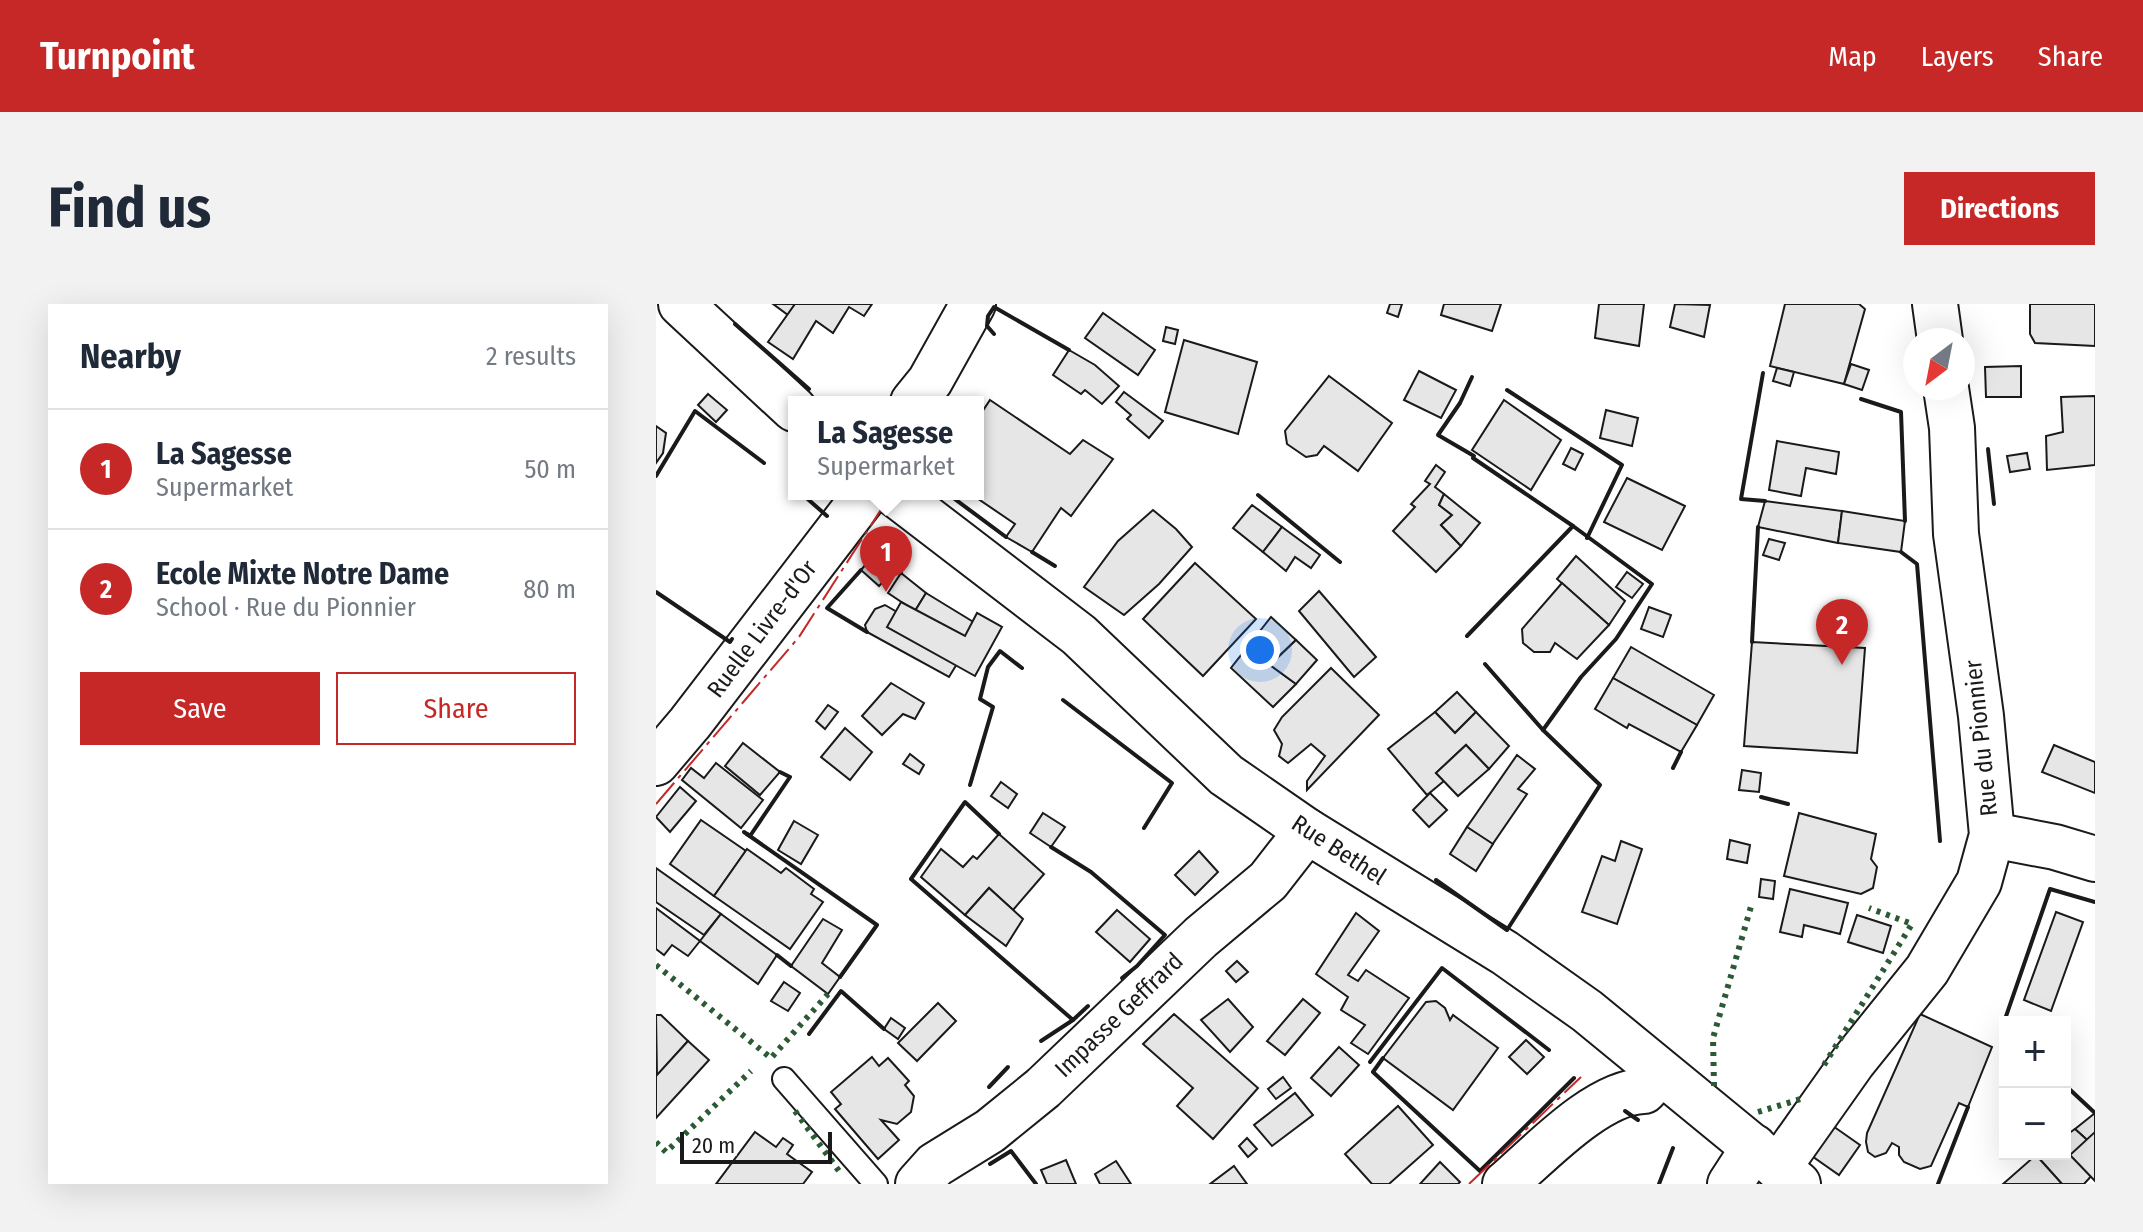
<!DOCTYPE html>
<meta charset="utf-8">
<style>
body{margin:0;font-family:"Fira Sans Condensed",sans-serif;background:#f2f2f3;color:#1f2937}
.controls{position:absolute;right:24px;bottom:24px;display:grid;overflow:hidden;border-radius:0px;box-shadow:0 8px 32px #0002}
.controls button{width:72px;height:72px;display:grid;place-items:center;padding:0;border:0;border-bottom:2px solid #e0e1e3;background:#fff;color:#1f2937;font:40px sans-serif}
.compass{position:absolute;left:1247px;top:24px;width:72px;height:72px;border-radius:50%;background:#fff;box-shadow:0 8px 32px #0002;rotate:212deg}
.scale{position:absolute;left:24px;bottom:20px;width:152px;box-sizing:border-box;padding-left:8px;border:4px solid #1a1a1a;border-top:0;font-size:22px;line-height:28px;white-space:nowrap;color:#1a1a1a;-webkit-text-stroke:6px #fff;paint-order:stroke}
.you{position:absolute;left:604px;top:346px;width:28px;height:28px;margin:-20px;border:6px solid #fff;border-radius:50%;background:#1a73e8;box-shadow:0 0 0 12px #1a73e833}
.badge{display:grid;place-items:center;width:52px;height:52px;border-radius:50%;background:#c62828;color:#fff;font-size:26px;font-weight:700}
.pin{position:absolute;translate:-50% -66px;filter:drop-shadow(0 2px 4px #0008)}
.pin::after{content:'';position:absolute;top:42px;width:28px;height:24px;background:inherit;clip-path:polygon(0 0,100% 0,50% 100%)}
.popup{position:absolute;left:132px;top:92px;width:196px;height:104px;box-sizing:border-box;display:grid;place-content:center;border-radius:0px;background:#fff;filter:drop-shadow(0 2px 6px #0005);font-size:26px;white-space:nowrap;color:#747a83}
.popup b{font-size:30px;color:#1f2937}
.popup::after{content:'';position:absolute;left:50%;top:100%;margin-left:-16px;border:16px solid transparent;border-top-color:#fff}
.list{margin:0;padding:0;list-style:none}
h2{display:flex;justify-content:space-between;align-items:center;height:104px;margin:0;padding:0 32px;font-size:34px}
h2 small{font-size:26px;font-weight:400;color:#747a83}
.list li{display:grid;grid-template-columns:52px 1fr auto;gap:24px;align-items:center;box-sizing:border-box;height:120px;padding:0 32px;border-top:2px solid #e0e1e3}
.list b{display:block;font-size:30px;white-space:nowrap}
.list p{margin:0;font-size:26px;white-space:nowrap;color:#747a83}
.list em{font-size:26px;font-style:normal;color:#747a83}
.actions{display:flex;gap:16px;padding:24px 32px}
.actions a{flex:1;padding:18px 0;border:2px solid #c62828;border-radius:0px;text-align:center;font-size:28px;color:#c62828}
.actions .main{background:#c62828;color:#fff}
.map{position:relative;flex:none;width:1439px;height:880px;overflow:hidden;border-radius:0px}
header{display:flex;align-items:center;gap:48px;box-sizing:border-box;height:112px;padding:0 40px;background:#c62828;color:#fff}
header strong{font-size:38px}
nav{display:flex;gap:44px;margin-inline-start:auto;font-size:28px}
.intro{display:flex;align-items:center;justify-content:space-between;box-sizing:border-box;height:192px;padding:0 48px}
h1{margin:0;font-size:56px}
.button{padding:20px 36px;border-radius:0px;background:#c62828;color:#fff;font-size:28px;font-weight:700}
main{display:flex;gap:48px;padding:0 48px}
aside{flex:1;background:#fff;border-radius:0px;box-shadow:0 8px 32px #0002}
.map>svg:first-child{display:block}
.building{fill:#e6e6e6;stroke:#1a1a1a;stroke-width:2}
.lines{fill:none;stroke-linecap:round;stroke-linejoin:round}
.service-casing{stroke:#1a1a1a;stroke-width:26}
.minor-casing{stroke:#1a1a1a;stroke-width:48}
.service{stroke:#fff;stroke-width:22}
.minor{stroke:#fff;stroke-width:44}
.hedge{stroke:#2b5a34;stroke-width:6;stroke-dasharray:4 6;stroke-linecap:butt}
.wall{stroke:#1a1a1a;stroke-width:4}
.power{stroke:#c62828;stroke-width:2;stroke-dasharray:28 6 4 6;stroke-linecap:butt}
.labels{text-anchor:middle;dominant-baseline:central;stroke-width:6;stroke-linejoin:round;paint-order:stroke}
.street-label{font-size:24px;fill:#1a1a1a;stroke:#fff}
</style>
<header>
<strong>Turnpoint</strong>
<nav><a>Map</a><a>Layers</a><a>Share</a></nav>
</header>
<div class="intro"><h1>Find us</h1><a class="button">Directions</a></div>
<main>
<aside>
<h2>Nearby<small>2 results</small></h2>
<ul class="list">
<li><span class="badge">1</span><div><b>La Sagesse</b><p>Supermarket</p></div><em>50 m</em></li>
<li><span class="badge">2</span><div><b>Ecole Mixte Notre Dame</b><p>School · Rue du Pionnier</p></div><em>80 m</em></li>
</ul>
<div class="actions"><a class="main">Save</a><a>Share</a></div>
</aside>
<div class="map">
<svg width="1439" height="880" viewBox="0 0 1439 880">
<rect width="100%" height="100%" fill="#fff"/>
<g class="building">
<path d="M117 0H139L132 11Z"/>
<path d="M139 0H216L208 12 193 3 177 29 160 17 137 55 112 38Z"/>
<path d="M734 0H746L742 13 731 9Z"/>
<path d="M788 0H845L836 27 785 11Z"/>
<path d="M943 0H988L983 42 939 34Z"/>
<path d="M1019 0 1054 1 1048 33 1014 23Z"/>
<path d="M1129 0H1203L1209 5 1188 80 1114 62Z"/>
<path d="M1374 0H1439V42L1379 39 1374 30Z"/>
<path d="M447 9 499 46 482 71 429 34Z"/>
<path d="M510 23 522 26 519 40 507 37Z"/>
<path d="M528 36 601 58 582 130 509 108Z"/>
<path d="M413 46 439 61 463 82 446 100 429 86 425 90 397 71Z"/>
<path d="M1195 60 1213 66 1206 86 1188 80Z"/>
<path d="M1365 62V93H1330L1329 63Z"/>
<path d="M1121 64 1138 68 1134 82 1117 77Z"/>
<path d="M763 67 800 86 785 114 748 96Z"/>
<path d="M673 72 736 119 702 167 668 142 661 151 650 153 631 140 629 127Z"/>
<path d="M468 88 507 117 493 134 471 115 475 111 460 98Z"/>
<path d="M52 90 71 106 60 118 42 101Z"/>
<path d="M1439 92V161L1391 166 1390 132 1407 128 1405 93Z"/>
<path d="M334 96 414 150 427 136 457 155 415 212 405 204 376 248 350 233 359 220 315 190H322V114Z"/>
<path d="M848 96 905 136 875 186 816 146Z"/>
<path d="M950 106 982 114 976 142 944 134Z"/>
<path d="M0 122 10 129 7 149 0 159Z"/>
<path d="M1121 137 1183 148 1180 170 1150 164 1145 192 1113 186Z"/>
<path d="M915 144 927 150 919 166 907 160Z"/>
<path d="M1371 149 1374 165 1354 168 1351 152Z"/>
<path d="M780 161 789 168 779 183 788 190 783 201 796 211 785 221 805 242 780 268 737 227 759 203 755 200 774 180 769 177Z"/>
<path d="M971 174 1029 202 1006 246 948 218Z"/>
<path d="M788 190 824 219 805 242 785 221 796 211 783 201Z"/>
<path d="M1109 197 1186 207 1182 239 1102 223Z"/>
<path d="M596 201 626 223 607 248 577 224Z"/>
<path d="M497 206 520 225 536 243 503 280 468 311 428 283 462 237Z"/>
<path d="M1186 207 1249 217 1245 248 1182 239Z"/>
<path d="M626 223 664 251 655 264 639 253 630 267 607 248Z"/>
<path d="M1113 235 1129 239 1123 256 1107 251Z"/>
<path d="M920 252 969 297 953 321 901 275Z"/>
<path d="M216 253 235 269 223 282 205 266Z"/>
<path d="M539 259 600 315 547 372 487 315Z"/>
<path d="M971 268 987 280 976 294 960 283Z"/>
<path d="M245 269 270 289 259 307 232 289Z"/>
<path d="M906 279 953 321 921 355 899 339 894 348H878L867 339 866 325Z"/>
<path d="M663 287 720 353 698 373 643 307Z"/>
<path d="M270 289 324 322 293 373 211 328 209 321 219 305 229 301 279 330 284 321 259 307Z"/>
<path d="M245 298 309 332 321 309 346 323 319 372 231 323Z"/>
<path d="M993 303 1015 311 1007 333 985 325Z"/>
<path d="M615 313 640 336 614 361 640 380 617 403 575 364Z"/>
<path d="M640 336 661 356 640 380 614 361Z"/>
<path d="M1096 338 1209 344 1201 449 1088 442Z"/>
<path d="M975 343 1058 391 1041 421 957 374Z"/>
<path d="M675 364 723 411 651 486V477L669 452 655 440 632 459 623 452 626 440 618 426 626 413Z"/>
<path d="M957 374 1041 421 1025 448 973 420 971 424 939 405Z"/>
<path d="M235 379 268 399 259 415 247 410 226 431 206 412Z"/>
<path d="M801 388 820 408 799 429 779 408Z"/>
<path d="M172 401 182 408 169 425 160 417Z"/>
<path d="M779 408 799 429 820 408 853 442 833 465 810 441 780 469 788 477 771 491 732 445Z"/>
<path d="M189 424 216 448 194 476 165 453Z"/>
<path d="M87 439 124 468 104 491 69 462Z"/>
<path d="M810 441 833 465 802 492 780 469Z"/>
<path d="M1398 441 1439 458V489L1386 468Z"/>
<path d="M254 450 268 461 263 470 247 460Z"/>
<path d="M861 451 879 465 862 485 871 490 836 541 811 523Z"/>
<path d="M60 459 107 496 85 524 26 476 35 464 48 474Z"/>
<path d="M1086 466 1105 469 1103 488 1083 486Z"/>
<path d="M345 478 361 490 352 504 335 492Z"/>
<path d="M24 483 40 497 14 528 0 513Z"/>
<path d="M774 489 791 506 773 523 757 506Z"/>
<path d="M387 509 409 523 395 543 374 529Z"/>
<path d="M1143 509 1220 530 1215 555 1221 563 1217 584 1205 590 1128 572Z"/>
<path d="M45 516 90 547 58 592 14 560Z"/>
<path d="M138 517 162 531 145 560 122 546Z"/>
<path d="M811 523 837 540 820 567 794 550Z"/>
<path d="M343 530 388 570 357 606 333 584 309 611 265 573 285 545 307 563 317 552 321 555Z"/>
<path d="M1074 536 1094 541 1091 559 1071 555Z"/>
<path d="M965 537 986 545 961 620 926 608 946 552 959 557Z"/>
<path d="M91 545 125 569 130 564 158 585 155 590 167 598 134 645 58 592Z"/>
<path d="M543 547 562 568 539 591 519 571Z"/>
<path d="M0 564 65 610 48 631 0 598Z"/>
<path d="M1105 575 1119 577 1117 595 1103 593Z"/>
<path d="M333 584 367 615 350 642 309 611Z"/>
<path d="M1134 585 1192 599 1184 630 1148 621 1146 633 1124 628Z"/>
<path d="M0 604 44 637 32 652 16 641 8 651 0 645Z"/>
<path d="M461 606 494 635 474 658 440 628Z"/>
<path d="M1400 608 1427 618 1395 707 1368 696Z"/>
<path d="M700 609 723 627 692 671 702 677 710 666 753 694 712 750 695 739 709 721 685 706 692 693 660 670Z"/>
<path d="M65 610 121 651 102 680 44 637Z"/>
<path d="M1201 611 1235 622 1227 649 1192 638Z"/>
<path d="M167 615 186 626 166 659 184 673 172 690 135 662Z"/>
<path d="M581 657 592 668 580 678 570 667Z"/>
<path d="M128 678 144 689 132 707 115 697Z"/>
<path d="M572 695 597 723 574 748 545 716Z"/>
<path d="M647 695 664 709 629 751 611 737Z"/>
<path d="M780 697 789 704 794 716 797 711 842 744 797 806 727 754 770 698Z"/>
<path d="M282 699 300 717 261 757 242 739Z"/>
<path d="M518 710 602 784 557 835 521 802 537 784 487 740Z"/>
<path d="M1264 710 1336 743 1312 803 1303 799 1275 862 1264 865 1248 858 1243 851V843L1236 839 1230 849 1219 853 1212 848 1210 838 1211 829Z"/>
<path d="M0 711H5L32 737 1 772Z"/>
<path d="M235 714 249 724 242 735 228 725Z"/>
<path d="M870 736 888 753 871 770 853 753Z"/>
<path d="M32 737 53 756 0 814V772Z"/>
<path d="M683 743 703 761 675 792 655 774Z"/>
<path d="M216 753 223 762 232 754 253 777 249 781 258 792 255 808 241 820 225 816 243 836 222 855 179 805 185 800 175 788Z"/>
<path d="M627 773 635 784 620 795 612 785Z"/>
<path d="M639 789 657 811 616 842 598 821Z"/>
<path d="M742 802 777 841 733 880H716L689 850Z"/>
<path d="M1439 809V843L1419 825Z"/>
<path d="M1174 820 1204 841 1183 871 1153 850Z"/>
<path d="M1419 825 1439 843V868L1428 880H1406L1380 851 1409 850V832Z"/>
<path d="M99 828 120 843 127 834 137 841 131 850 156 868 147 880H60Z"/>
<path d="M1439 828V877L1414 851Z"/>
<path d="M591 834 601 845 592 853 583 842Z"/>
<path d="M1380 851 1406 880H1347Z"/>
<path d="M410 856 420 880H391L385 866Z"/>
<path d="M460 857 475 880H444L439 870Z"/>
<path d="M784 858 804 878 802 880H764Z"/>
<path d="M578 862 591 880H554Z"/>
</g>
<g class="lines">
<g class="service-casing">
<path id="service" d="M128 775 220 880"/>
</g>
<g class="minor-casing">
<g id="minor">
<path d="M25 0 138 105"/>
<path d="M1279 0 1284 36"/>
<path d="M257 98 274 77 317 0"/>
<path d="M239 190 423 331 570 471 651 527 849 649 931 707 1142 880"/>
<path d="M0 459 34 419 210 190"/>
<path d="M1336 531 1399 543 1439 555"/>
<path d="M1122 864 1197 758 1271 666 1323 578 1336 531 1325 412 1300 230 1296 124 1290 84"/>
<path d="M262 880 279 861 334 827 387 784 545 633 612 577 651 527"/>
<path d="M849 880C884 850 941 788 988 787L1005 769"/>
<path d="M1074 880 1098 843"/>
</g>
</g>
<use href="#service" class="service"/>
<use href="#minor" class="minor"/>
<g class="hedge">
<path d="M0 661 115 754 172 690"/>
<path d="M1168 761 1256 620 1213 604"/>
<path d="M1058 782 1057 734 1096 599"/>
<path d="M139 807 183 867"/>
<path d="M1102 808 1148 794"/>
<path d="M0 838 10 848 95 767"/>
</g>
<g class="wall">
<path d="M79 20 153 85"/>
<path d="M338 30 331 22 332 12 338 3 413 46"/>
<path d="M1107 69 1085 195 1109 197"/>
<path d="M816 73 804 99 782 131 818 152"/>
<path d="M851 86 966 161 931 234"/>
<path d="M1205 95 1245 108 1249 217"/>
<path d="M1332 145 1338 200"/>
<path d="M817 154 917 222"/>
<path d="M0 172 39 107 108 159"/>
<path d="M137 182 138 183"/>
<path d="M146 190 171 212"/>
<path d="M292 190 350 233"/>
<path d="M602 191 684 258"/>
<path d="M376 248 399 262"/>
<path d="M1245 248 1261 260 1284 537"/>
<path d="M216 253 222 247 245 269"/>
<path d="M205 266 171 304 211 328"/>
<path d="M0 288 74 338 76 335"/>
<path d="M811 332 917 222 996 280 960 335 925 373 887 426 829 360"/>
<path d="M1096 338 1102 223"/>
<path d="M407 396 516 479 488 524"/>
<path d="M1017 464 1025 448"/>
<path d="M314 481 337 403 324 395 332 363 344 347 366 364"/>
<path d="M1105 493 1132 500"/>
<path d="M88 528 221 621 184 673"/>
<path d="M91 530 94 532 134 473 124 468"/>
<path d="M343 530 309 498 255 575 417 716 432 702"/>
<path d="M395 543 435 568 509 631 481 662 466 674"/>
<path d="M780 576 851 626 944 481 887 426"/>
<path d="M121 651 135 662"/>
<path d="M1349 723 1347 721 1394 585 1439 598"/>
<path d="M153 730 185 687 228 725"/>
<path d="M385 737 417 716"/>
<path d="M727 754 717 768 824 867 918 774"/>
<path d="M714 758 786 664 893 746"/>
<path d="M1409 781 1439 809"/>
<path d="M333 783 352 763"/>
<path d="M969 807 982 816"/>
<path d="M334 860 355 847 380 880"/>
<path d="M1003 880 1017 844"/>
<path d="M1282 880 1312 803"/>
</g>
<g class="power">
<path d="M0 500 143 333 235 190"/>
<path d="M813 880 925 773"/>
</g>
</g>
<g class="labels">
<g class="street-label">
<text transform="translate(106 325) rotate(-53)">Ruelle Livre-d'Or</text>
<text transform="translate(1325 434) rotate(-96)">Rue du Pionnier</text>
<text transform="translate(683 546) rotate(33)">Rue Bethel</text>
<text transform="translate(463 711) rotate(-44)">Impasse Geffrard</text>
</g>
</g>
</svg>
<div class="controls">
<button>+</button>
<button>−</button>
</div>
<svg class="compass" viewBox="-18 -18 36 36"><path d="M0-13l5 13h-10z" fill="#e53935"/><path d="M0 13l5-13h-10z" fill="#747a83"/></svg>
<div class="scale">20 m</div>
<div class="you"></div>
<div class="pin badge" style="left:230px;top:288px">1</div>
<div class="popup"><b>La Sagesse</b>Supermarket</div>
<div class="pin badge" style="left:1186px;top:361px">2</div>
</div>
</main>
